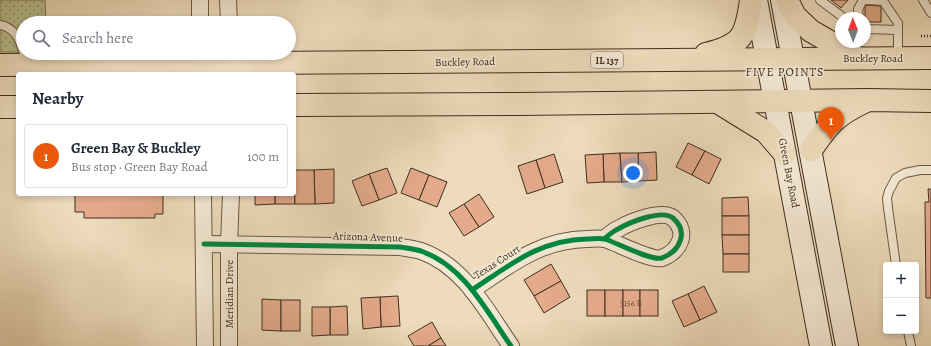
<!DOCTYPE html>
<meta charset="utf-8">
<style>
body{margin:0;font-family:Alegreya,serif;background:#f2f2f3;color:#1f2937}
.controls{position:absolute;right:12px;bottom:12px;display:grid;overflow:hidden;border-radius:4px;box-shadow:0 2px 6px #0003}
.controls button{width:36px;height:36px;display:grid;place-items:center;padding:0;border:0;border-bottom:1px solid #e0e1e3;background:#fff;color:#1f2937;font:20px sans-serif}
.compass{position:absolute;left:835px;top:12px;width:36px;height:36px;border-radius:50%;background:#fff;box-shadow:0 2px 6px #0003;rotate:359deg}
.you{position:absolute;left:633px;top:173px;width:14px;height:14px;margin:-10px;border:3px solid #fff;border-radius:50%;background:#1a73e8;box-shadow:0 0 0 6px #1a73e833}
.badge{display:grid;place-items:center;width:26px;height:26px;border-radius:50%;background:#ea580c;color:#fff;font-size:13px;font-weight:700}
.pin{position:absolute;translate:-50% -33px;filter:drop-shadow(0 1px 2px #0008)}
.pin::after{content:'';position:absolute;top:21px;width:14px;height:12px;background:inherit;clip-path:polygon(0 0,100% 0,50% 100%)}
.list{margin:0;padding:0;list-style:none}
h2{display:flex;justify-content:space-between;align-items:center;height:52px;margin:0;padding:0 16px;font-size:17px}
h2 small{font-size:13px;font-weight:400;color:#747a83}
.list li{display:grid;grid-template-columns:26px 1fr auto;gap:12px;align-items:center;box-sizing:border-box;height:64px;margin:0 8px 8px;padding:0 8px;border:1px solid #e0e1e3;border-radius:4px}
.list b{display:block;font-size:15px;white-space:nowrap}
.list p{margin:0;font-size:13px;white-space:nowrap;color:#747a83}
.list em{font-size:13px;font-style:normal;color:#747a83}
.icon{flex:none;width:22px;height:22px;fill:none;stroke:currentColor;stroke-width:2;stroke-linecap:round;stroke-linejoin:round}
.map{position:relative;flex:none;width:931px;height:346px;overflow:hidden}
.search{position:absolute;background:#fff;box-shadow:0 2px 6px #0003;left:16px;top:16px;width:280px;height:44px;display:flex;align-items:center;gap:10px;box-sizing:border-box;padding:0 14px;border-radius:22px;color:#747a83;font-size:15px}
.panel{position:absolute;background:#fff;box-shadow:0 2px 6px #0003;left:16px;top:72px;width:280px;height:124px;border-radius:4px}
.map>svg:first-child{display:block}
.grass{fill:url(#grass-dots);stroke:#7c7757}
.building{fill:#e3aa8b;stroke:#402e1e}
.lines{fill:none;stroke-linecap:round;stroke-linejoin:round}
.lane-casing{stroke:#6b5945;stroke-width:10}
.street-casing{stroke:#6b5945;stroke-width:18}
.secondary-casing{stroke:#402e1e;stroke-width:24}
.highway-casing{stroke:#402e1e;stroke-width:24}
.path{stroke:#402e1e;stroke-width:2.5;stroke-dasharray:1 2;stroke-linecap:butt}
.lane{stroke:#f3e8d3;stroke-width:8}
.street{stroke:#f3e8d3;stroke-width:16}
.secondary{stroke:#f3e8d3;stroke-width:22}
.highway{stroke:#eddbbb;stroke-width:22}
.cycleway-casing{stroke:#f3e8d3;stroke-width:8}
.cycleway{stroke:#00873e;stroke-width:5}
.labels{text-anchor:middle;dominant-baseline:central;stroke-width:3.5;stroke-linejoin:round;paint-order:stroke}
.number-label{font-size:9px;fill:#694d39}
.shield{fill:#f3e8d3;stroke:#766654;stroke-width:1}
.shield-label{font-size:10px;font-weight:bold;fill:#402e1e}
.street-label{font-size:11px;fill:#402e1e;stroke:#f3e8d3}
.neighbourhood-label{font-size:12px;letter-spacing:1px;fill:#402e1e;stroke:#f3e8d3}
</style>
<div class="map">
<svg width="931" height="346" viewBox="0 0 931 346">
<defs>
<pattern id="grass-dots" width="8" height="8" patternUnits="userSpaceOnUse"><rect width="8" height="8" fill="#b9c090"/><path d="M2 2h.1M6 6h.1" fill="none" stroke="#989c75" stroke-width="1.8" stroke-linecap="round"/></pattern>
</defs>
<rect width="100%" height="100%" fill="#eddbbb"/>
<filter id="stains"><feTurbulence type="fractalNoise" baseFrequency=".005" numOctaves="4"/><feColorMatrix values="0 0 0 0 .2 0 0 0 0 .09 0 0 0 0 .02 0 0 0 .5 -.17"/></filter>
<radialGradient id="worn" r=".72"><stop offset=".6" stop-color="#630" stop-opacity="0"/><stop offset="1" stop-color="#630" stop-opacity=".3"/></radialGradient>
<path class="grass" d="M0 0H45L46 23H23V52H0Z"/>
<g class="building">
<path d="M831 0H848L841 8Z"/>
<path d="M865 5 881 6V22H865Z"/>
<path d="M688 143 705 151 692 175 676 167Z"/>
<path d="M705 151 721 159 709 184 692 175Z"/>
<path d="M656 152 657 180 639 181 638 153Z"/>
<path d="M620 153 622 182H604L603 154Z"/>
<path d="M620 153H638L639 181 622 182Z"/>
<path d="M554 154 563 182 545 188 536 160Z"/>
<path d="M603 154 604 182 587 183 585 155Z"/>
<path d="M536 160 545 188 527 194 518 166Z"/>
<path d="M387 168 397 193 379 200 369 174Z"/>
<path d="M411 168 429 175 419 200 401 193Z"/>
<path d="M334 169V203L315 204 314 170Z"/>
<path d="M294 170 295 204H275V194H294Z"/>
<path d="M294 170H314L315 204H295Z"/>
<path d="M369 174 379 200 362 206 352 181Z"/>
<path d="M429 175 447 182 437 207 419 200Z"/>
<path d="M928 189H931V298H926L925 202H929Z"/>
<path d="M75 194H163V214H155V218H84V212H75Z"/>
<path d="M255 194H275V204L255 205Z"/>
<path d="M479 194 494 217 479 227 464 204Z"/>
<path d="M748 197 749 216H722V198Z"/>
<path d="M464 204 479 227 464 236 449 213Z"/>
<rect x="722" y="216" width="27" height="19"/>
<path d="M722 235H749V254H723Z"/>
<rect x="723" y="254" width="26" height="18"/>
<path d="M551 264 561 281 534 296 524 280Z"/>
<path d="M561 281 570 297 544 313 534 296Z"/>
<path d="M704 286 717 312 700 320 688 294Z"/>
<rect x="587" y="290" width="18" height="26"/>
<rect x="605" y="290" width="18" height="26"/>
<rect x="623" y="290" width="17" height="26"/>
<rect x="640" y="290" width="18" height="26"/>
<path d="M688 294 700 320 684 327 672 301Z"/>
<path d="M398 296 400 326 381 327 380 297Z"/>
<path d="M380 297 381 327 363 329 361 298Z"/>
<path d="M262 299 281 300V331L262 330Z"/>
<rect x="281" y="300" width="19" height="31"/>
<path d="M347 306 348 335H330V307Z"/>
<path d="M312 307H330V335L312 336Z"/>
<path d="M432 322 441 338 428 346H414L408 336Z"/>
<path d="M441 338 446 346H428Z"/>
</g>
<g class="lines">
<g class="lane-casing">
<g id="lane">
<path d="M820 0 844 18"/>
<path d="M866 0 883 1 898 23V57"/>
<path d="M923 0 931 13"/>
<path d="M859 18 858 9 863 0"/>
<path d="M0 25C13 27 20 39 23 51"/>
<path d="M865 29 898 30"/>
<path d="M896 265 888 208 887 198 889 191 896 178 905 173 920 170H931"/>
<path d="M908 331 911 346"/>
</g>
</g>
<g class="street-casing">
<g id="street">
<path d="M228 0 229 23"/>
<path d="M200 23V0"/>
<path d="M203 194 205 346"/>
<path d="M204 244 400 247C407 248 414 249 421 251 464 266 486 310 511 346"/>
<path d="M472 290C510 265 539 240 587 239 592 239 599 238 605 239 617 243 651 261 662 258 680 251 689 232 673 218 662 209 630 222 618 229 613 231 608 236 604 239"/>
<path d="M229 346V244L231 194"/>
</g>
</g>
<g class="secondary-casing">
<g id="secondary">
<path d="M756 0 821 346"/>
<path d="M782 0 847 346"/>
</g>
</g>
<g class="highway-casing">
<g id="highway">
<path d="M787 0 795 16 811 31 856 57"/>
<path d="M706 54C743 45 746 36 751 0"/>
<path d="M0 65 931 58"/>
<path d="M719 103 766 132 785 154"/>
<path d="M294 105 517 104 868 100 931 101"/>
<path d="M0 107H18"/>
<path d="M811 150C829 124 835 116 864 102"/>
</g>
</g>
<path class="path" d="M921 36H931"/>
<use href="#lane" class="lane"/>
<use href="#street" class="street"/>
<use href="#secondary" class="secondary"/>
<use href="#highway" class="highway"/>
<g class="cycleway-casing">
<g id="cycleway">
<path d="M204 244 400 247C407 248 414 249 421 251 464 266 486 310 511 346"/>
<path d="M472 290C510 265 539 240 587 239 592 239 599 238 605 239 617 243 651 261 662 258 680 251 689 232 673 218 662 209 630 222 618 229 613 231 608 236 604 239"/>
</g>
</g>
<use href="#cycleway" class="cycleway"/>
</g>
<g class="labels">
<g class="number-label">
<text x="631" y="303">3156 B</text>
</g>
<rect class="shield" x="591" y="52" width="32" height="16" rx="3"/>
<g class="shield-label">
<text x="607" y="60">IL 137</text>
</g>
<g class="street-label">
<text x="873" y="58">Buckley Road</text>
<text transform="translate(465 62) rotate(-1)">Buckley Road</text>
<text transform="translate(789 173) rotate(79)">Green Bay Road</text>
<text transform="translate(368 237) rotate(2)">Arizona Avenue</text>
<text transform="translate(497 262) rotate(-33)">Texas Court</text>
<text transform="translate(229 294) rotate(-90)">Meridian Drive</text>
</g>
<g class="neighbourhood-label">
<text x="785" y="72">FIVE POINTS</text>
</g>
</g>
<rect width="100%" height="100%" filter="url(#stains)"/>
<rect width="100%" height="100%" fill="url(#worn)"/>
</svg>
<div class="controls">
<button>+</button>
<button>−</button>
</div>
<svg class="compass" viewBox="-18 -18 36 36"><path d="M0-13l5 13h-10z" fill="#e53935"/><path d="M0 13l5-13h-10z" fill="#747a83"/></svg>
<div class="you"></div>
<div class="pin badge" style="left:831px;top:140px">1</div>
<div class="search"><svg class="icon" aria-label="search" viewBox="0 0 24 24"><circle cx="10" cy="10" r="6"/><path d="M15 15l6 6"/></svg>Search here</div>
<section class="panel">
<h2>Nearby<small></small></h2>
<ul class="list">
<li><span class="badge">1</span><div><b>Green Bay &amp; Buckley</b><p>Bus stop · Green Bay Road</p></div><em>100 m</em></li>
</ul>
</section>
</div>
